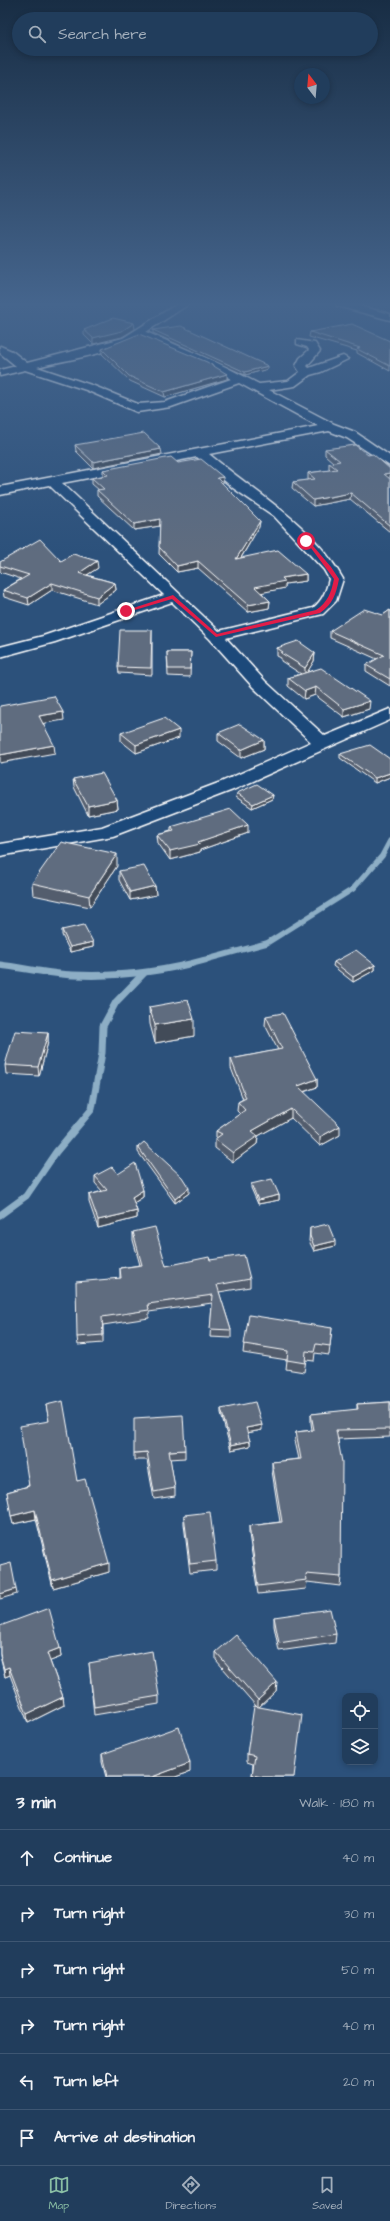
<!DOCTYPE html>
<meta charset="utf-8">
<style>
body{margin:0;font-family:"Architects Daughter",sans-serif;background:#2d4865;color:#f1f3f6}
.controls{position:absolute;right:12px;bottom:12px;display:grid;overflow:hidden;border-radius:8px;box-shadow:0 2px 6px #0003}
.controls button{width:36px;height:36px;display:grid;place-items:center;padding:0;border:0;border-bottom:1px solid #3e5672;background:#213d5c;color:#f1f3f6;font:20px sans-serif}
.compass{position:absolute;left:294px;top:68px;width:36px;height:36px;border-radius:50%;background:#213d5c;box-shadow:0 2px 6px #0003;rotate:344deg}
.stop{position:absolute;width:12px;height:12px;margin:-9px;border:3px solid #e11d48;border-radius:50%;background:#fff}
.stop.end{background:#e11d48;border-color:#fff;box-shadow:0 1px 4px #0008}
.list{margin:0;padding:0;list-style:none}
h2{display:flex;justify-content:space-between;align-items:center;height:52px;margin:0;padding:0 16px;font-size:17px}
h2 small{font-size:13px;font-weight:400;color:#a2aebb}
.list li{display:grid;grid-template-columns:26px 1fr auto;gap:12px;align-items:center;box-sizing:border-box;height:56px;padding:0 16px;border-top:1px solid #3e5672}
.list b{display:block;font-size:15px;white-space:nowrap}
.list em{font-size:13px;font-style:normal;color:#a2aebb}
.icon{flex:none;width:22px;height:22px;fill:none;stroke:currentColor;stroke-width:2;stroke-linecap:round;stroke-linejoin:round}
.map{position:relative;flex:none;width:390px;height:1777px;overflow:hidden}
.search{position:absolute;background:#213d5c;box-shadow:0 2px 6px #0003;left:12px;right:12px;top:12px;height:44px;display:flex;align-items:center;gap:10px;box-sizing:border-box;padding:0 14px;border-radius:22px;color:#a2aebb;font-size:15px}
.sheet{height:388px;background:#213d5c}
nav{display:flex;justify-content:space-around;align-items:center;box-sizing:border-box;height:56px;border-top:1px solid #3e5672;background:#213d5c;font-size:11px;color:#a2aebb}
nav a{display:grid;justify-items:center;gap:2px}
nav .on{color:#8abfa5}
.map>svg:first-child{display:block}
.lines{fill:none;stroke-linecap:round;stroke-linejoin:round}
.stream-far1{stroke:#8daec5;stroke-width:5.5}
.stream{stroke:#8daec5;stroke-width:7}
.street-casing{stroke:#fff;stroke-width:3}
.street{fill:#1f4a7a;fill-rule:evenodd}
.wall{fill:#525d6d;stroke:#fff}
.shaded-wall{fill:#424c59;stroke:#fff}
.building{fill:#5f6c7f;stroke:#fff}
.route{fill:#e11d48}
</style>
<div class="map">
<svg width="390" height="1777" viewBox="0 0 390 1777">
<rect width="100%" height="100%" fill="#2c517b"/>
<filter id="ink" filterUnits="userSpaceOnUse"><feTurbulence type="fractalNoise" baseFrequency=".025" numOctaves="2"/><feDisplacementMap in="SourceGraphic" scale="8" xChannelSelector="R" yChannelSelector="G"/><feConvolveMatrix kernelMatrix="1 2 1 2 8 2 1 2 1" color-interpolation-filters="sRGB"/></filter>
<g filter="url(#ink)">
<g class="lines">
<path class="stream-far1" d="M201 961 267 943 353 889 382 856 390 841"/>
<g class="stream">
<path d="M0 965C24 968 49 974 73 975 118 977 162 972 205 960"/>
<path d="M0 1215 26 1196 56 1152 92 1109 102 1053 103 1026 116 1002 144 973"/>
</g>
<g class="street-casing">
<g id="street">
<path d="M177 304H189L146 332 216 362 259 384 288 381 300 372 296 366 300 358 309 350 307 347 297 344V340L315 343 320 351 307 366 309 368 343 356 348 359 321 372 310 375 295 386 269 390 334 424 355 432 390 456V466L347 438 329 431 209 454C255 493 313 524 343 579L336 601 323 614 226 638 265 681 325 736 390 709V720L233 790 113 836 0 856V844L102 827 221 782 311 742 253 687 210 639 172 602 55 642 0 657V647L43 636 164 595 49 485 0 495V487L318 426 239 383 171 407 137 412 86 390 25 370 0 376V370L16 366 0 353V346L12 351 27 363 123 338ZM139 337 208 366 231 379 165 402 138 404 94 386 37 367C69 359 112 354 139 337ZM197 457 233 488 274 516 324 570 329 579C326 591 323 600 313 608L219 631 62 483Z"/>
<path d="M336 304H352L390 314V320L337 306Z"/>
</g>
</g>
<use href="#street" class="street"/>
</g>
<g class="wall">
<path d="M135 329 122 337 93 344 84 335V330Z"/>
<path d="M153 330 268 369 245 375 153 333Z"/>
<path d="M310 332 390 341V371L357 353V351L309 337Z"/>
<path d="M102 349 227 374V379L165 397 130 381 102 354Z"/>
<path d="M75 445 162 454 93 468 76 451Z"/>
<path d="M325 449 368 455 390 469V478L389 479H390V532L350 499 313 506 292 488 293 482 309 480 308 479V473L330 470 329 469V463H334L325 455Z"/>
<path d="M178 463 223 483H222L260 521 259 527 241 558 306 574V581L285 584V588L261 592 270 601 269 608 248 612 198 568 177 572 159 554 160 526 134 530 97 496V490H99L92 484V478L103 476V470Z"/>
<path d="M61 561 98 568 87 575 115 583 116 590 97 604 52 590 29 605 4 597 3 590 21 579 0 572V562Z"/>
<path d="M390 610V686L366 671V665L377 659 330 638V631L383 615Z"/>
<path d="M152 630V675L119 673 118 667Z"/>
<path d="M277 648 315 653 314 661 307 672 369 709 344 717 315 695 304 699 288 686V678L301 674 281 661V658L277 656Z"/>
<path d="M167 652H191L190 677 168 676Z"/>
<path d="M121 733 179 738 136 753 121 741Z"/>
<path d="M218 733 264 740V749L241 758 218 741Z"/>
<path d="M340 754 390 759V777L375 783 340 758Z"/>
<path d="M73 779 117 800 118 809 88 815 74 787Z"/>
<path d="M237 793 273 795 272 799 252 808 236 797Z"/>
<path d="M171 827 248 833 200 850V852L170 860 158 843 157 835 171 831Z"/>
<path d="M117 866 90 907 33 895 32 883Z"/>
<path d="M119 871 155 886 156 895 130 900 119 880Z"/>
<path d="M62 930 93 942V947L70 952 62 935Z"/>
<path d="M334 962 375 965V970L353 982 333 966Z"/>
<path d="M149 1007 194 1036 155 1043 150 1024Z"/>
<path d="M266 1016 317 1079V1087L304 1092 340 1135 320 1146 291 1118 258 1136 257 1144 233 1162 215 1148V1139L216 1138V1131L240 1114 237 1111 238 1102 243 1099 231 1068V1059L278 1050 265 1025Z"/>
<path d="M48 1033V1042L39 1076 6 1074 5 1065Z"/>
<path d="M138 1147 189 1193 175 1203 138 1152Z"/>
<path d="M118 1174 143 1190V1197L134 1203 137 1211V1218L98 1228 89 1202V1195L102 1191 95 1183V1176Z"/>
<path d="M251 1184 279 1195V1200L258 1204 251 1188Z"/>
<path d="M310 1228 335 1246 314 1251 309 1241Z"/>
<path d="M133 1232 166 1266 210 1260 250 1279V1287L219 1292 231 1330V1338L210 1337 212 1303 149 1312V1318L103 1325V1343L78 1345 77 1337 120 1279V1268L140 1265 133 1240Z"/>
<path d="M332 1328 329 1355 315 1353 314 1361 306 1360 304 1372 286 1369 287 1360 243 1353 244 1344Z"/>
<path d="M390 1402V1437L338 1439 341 1577 340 1586 307 1582 306 1589 258 1594 249 1534V1526L280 1522 272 1471V1462L299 1459 295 1441 296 1432 312 1430 311 1423V1414L357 1410V1404Z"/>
<path d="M46 1405 77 1481 109 1572 53 1588 36 1519 13 1524 7 1492 28 1486 49 1421Z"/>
<path d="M221 1409 262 1430 247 1433 250 1441V1446L231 1450 221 1414Z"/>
<path d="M185 1450V1458L170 1459 175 1488V1496L154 1499 147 1460H134V1453Z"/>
<path d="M184 1515 216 1561V1570L190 1573 184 1524Z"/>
<path d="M274 1617 336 1634 335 1643 279 1651 274 1626Z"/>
<path d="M0 1626 60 1648 61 1657 50 1661 63 1697 64 1705 28 1723 10 1675 5 1677 0 1656Z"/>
<path d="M216 1652 277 1682 276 1691 259 1707 294 1777H252L253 1764 247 1762V1754L256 1706 216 1660Z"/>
<path d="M89 1663 159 1696V1704L94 1715Z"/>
<path d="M102 1754 190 1772 175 1777H106L102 1762Z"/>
</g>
<g class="shaded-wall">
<path d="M134 323 135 329 122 337 93 344V338Z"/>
<path d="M268 366V369L245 375V372Z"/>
<path d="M227 374V379L165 397 164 392Z"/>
<path d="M161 449 162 454 93 468V462Z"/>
<path d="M390 473V478L383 480 384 474Z"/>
<path d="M223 477V483L217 484V478Z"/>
<path d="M351 493 350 499 313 506V500Z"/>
<path d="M160 519V526L134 530V524Z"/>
<path d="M260 521 259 527 236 566V559Z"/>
<path d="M97 561 98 568 79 580V573Z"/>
<path d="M198 561V568L177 572V566Z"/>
<path d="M306 574V581L285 584V588L255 594V587L282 578Z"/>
<path d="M52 583V590L29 605 28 598Z"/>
<path d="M115 583 116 590 97 604V597Z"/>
<path d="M270 601 269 608 248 612V605Z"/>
<path d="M315 653 314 661 305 676V668Z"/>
<path d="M316 687 315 695 304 699 305 691Z"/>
<path d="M370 701 369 709 344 717V709Z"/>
<path d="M63 712 64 720 40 724 39 716Z"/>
<path d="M179 730V738L136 753V745Z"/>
<path d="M264 740V749L241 758V750Z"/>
<path d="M54 745 55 753 0 763V755Z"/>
<path d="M390 773V777L375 783V778Z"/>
<path d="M273 795 272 799 252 808 253 804Z"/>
<path d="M117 800 118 809 88 815V806Z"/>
<path d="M248 825V833L200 850V852L170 860V851Z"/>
<path d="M117 854V866L90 907 89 896Z"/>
<path d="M155 886 156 895 130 900V892Z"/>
<path d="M93 942V947L70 952V947Z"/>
<path d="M375 965V970L353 982V977Z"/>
<path d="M194 1019V1036L155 1043V1025Z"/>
<path d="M48 1033V1042L39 1076 38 1067Z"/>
<path d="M317 1079V1087L297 1094 298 1086Z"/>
<path d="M291 1109V1118L258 1136 257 1144 233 1162V1153L252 1131Z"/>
<path d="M340 1126V1135L320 1146V1137Z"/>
<path d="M189 1188V1193L175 1203V1199Z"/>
<path d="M143 1190V1197L132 1204V1197Z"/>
<path d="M279 1195V1200L258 1204V1200Z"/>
<path d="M137 1211V1218L98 1228V1220Z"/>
<path d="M335 1241V1246L314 1251V1246Z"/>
<path d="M262 1425V1430L246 1433V1428Z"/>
<path d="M250 1441V1446L231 1450V1445Z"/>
<path d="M35 1510 36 1519 13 1524 11 1516Z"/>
<path d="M109 1563V1572L53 1588 52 1580Z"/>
<path d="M16 1589 17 1594 0 1599V1594Z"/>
<path d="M60 1648 61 1657 48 1662 47 1653Z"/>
<path d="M9 1667 10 1675 5 1677 4 1669Z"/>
<path d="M277 1682 276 1691 258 1708V1700Z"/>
<path d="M63 1697 64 1705 28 1723 27 1714Z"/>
<path d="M190 1763V1772L175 1777H152Z"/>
</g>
<g class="building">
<path d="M113 318 134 323 122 331 93 338 84 330Z"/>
<path d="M352 324 390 341V366L357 349 360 348 310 332Z"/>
<path d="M181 326 268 366 245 372 153 330Z"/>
<path d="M139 334 207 362 227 374 164 392 129 376 102 349Z"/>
<path d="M144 433 161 449 93 462 75 445Z"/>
<path d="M355 445 368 455 373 454 390 469V473L384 474 390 479V526L351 493 313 500 293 482 315 479 308 473 337 469 329 463 340 461 325 449Z"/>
<path d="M171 457 178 463 201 459 223 477 217 478 260 521 236 559 278 550 306 574 282 578 285 581 255 587 270 601 248 605 198 561 177 566 159 547 160 519 134 524 97 490 104 489 92 478 108 475 103 470Z"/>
<path d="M40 539 61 561 73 554 97 561 79 573 115 583 97 597 52 583 28 598 3 590 29 575 0 566V562Z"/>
<path d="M364 609 383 615 390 610V679L366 665 384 655 330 631Z"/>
<path d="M120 630H152L151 668 118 667Z"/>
<path d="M298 641 315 653 305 668 281 653 283 652 277 648Z"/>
<path d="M167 652H191L190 669H168Z"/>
<path d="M321 668 370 701 344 709 316 687 305 691 288 678Z"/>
<path d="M54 696 63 712 39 716 54 745 0 755V706Z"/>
<path d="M164 718 179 730 136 745 121 733Z"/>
<path d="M240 724 264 740 241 750 218 733Z"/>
<path d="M370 745 390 759V773L375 778 340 754Z"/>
<path d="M102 773 117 800 88 806 73 779Z"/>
<path d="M257 784 273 795 253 804 237 793Z"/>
<path d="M231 809 248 825 198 842 200 844 170 851 157 835 174 831 171 827Z"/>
<path d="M61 842 117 854 89 896 32 883Z"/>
<path d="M144 866 155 886 130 892 119 871Z"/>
<path d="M84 925 93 942 70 947 62 930Z"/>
<path d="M356 950 375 965 353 977 334 962Z"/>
<path d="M188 1000 194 1019 155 1025 149 1007Z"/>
<path d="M283 1013 317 1079 298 1086 340 1126 320 1137 291 1109 252 1131 258 1136 233 1153 215 1139 222 1134 216 1131 245 1110 238 1102 246 1098 231 1059 282 1049 266 1016Z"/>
<path d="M15 1031 48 1033 38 1067 5 1065Z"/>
<path d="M144 1142 182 1177 189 1188 175 1199 138 1147Z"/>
<path d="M135 1163 143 1190 132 1197 137 1211 98 1220 89 1195 107 1190 95 1176 112 1167 118 1174Z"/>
<path d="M272 1179 279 1195 258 1200 251 1184Z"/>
<path d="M328 1224 335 1241 314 1246 310 1236V1228Z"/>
<path d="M155 1227 166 1266 209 1257 210 1260 244 1255 250 1279 217 1285 231 1330 210 1329 213 1295 148 1304 149 1310 102 1317 103 1335 77 1337 76 1282 121 1278 120 1268 142 1265 133 1232Z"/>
<path d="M249 1315 332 1328 330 1346 316 1344 314 1352 306 1351 305 1363 287 1360 288 1351 244 1344Z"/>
<path d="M63 1401 77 1481 85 1479 109 1563 52 1580 35 1510 11 1516 7 1492 29 1486 20 1426 49 1421 46 1405Z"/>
<path d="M255 1402 262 1425 246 1428 250 1441 231 1445 221 1409Z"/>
<path d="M390 1402V1429L336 1430 342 1462 341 1577 306 1574 307 1580 258 1586 249 1526 282 1522 272 1462 301 1459 296 1432 314 1430 311 1414 358 1409 357 1404Z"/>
<path d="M183 1415 185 1450 169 1451 175 1488 154 1492 147 1452 134 1453V1418Z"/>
<path d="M210 1512 216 1561 190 1564 184 1515Z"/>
<path d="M11 1563 16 1589 0 1594V1566Z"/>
<path d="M49 1608 60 1648 47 1653 63 1697 27 1714 9 1667 4 1669 0 1654V1626Z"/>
<path d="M330 1609 336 1634 279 1643 274 1617Z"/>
<path d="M236 1635 277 1682 258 1700 216 1652Z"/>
<path d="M152 1651 159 1696 94 1707 89 1663Z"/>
<path d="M254 1706 302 1715 294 1777H262L252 1775 255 1756 247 1754Z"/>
<path d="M179 1727 190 1763 152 1777H107L102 1754Z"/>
</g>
</g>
<linearGradient id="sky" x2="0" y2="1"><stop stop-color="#182d44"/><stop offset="0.55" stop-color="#45658d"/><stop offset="1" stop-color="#45658d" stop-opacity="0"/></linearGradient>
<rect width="390" height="553" fill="url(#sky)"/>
<path class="route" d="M305 540H308L331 567 339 579C336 594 333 604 320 613L216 637 172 599 128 612 124 611 173 595 217 634 316 610C328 602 331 593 334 579Z"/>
</svg>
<div class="controls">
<button><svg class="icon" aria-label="locate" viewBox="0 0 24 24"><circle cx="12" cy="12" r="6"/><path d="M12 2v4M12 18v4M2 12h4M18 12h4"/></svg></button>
<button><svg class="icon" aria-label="layers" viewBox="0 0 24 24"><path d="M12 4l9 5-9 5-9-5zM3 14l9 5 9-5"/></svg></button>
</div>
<svg class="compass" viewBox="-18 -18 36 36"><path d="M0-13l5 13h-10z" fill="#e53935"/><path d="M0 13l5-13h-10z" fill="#a2aebb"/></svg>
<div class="stop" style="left:306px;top:541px"></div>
<div class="stop end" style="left:126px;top:611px"></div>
<div class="search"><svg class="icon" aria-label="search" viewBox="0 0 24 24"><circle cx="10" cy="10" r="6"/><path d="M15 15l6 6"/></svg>Search here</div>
</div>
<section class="sheet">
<h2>3 min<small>Walk · 180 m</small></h2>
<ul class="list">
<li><svg class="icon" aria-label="ahead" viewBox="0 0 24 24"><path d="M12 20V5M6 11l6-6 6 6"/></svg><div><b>Continue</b></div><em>40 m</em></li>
<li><svg class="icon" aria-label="right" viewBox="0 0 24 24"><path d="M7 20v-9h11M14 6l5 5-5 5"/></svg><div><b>Turn right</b></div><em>30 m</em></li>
<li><svg class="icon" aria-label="right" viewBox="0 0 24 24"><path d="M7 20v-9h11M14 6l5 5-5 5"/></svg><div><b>Turn right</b></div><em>50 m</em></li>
<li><svg class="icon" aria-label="right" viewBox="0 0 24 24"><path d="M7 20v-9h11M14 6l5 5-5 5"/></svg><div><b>Turn right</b></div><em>40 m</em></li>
<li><svg class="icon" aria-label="left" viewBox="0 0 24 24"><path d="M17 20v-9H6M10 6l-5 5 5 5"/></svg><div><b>Turn left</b></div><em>20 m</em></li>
<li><svg class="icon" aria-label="arrive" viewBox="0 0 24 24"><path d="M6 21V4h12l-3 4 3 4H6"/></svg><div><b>Arrive at destination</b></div></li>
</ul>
</section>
<nav>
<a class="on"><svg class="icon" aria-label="map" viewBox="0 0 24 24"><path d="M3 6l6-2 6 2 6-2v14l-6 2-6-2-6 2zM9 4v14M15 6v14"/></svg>Map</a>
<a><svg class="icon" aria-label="directions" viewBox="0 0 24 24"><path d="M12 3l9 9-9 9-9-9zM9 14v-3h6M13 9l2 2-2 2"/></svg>Directions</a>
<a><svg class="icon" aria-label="saved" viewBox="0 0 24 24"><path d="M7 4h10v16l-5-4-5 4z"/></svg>Saved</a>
</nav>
